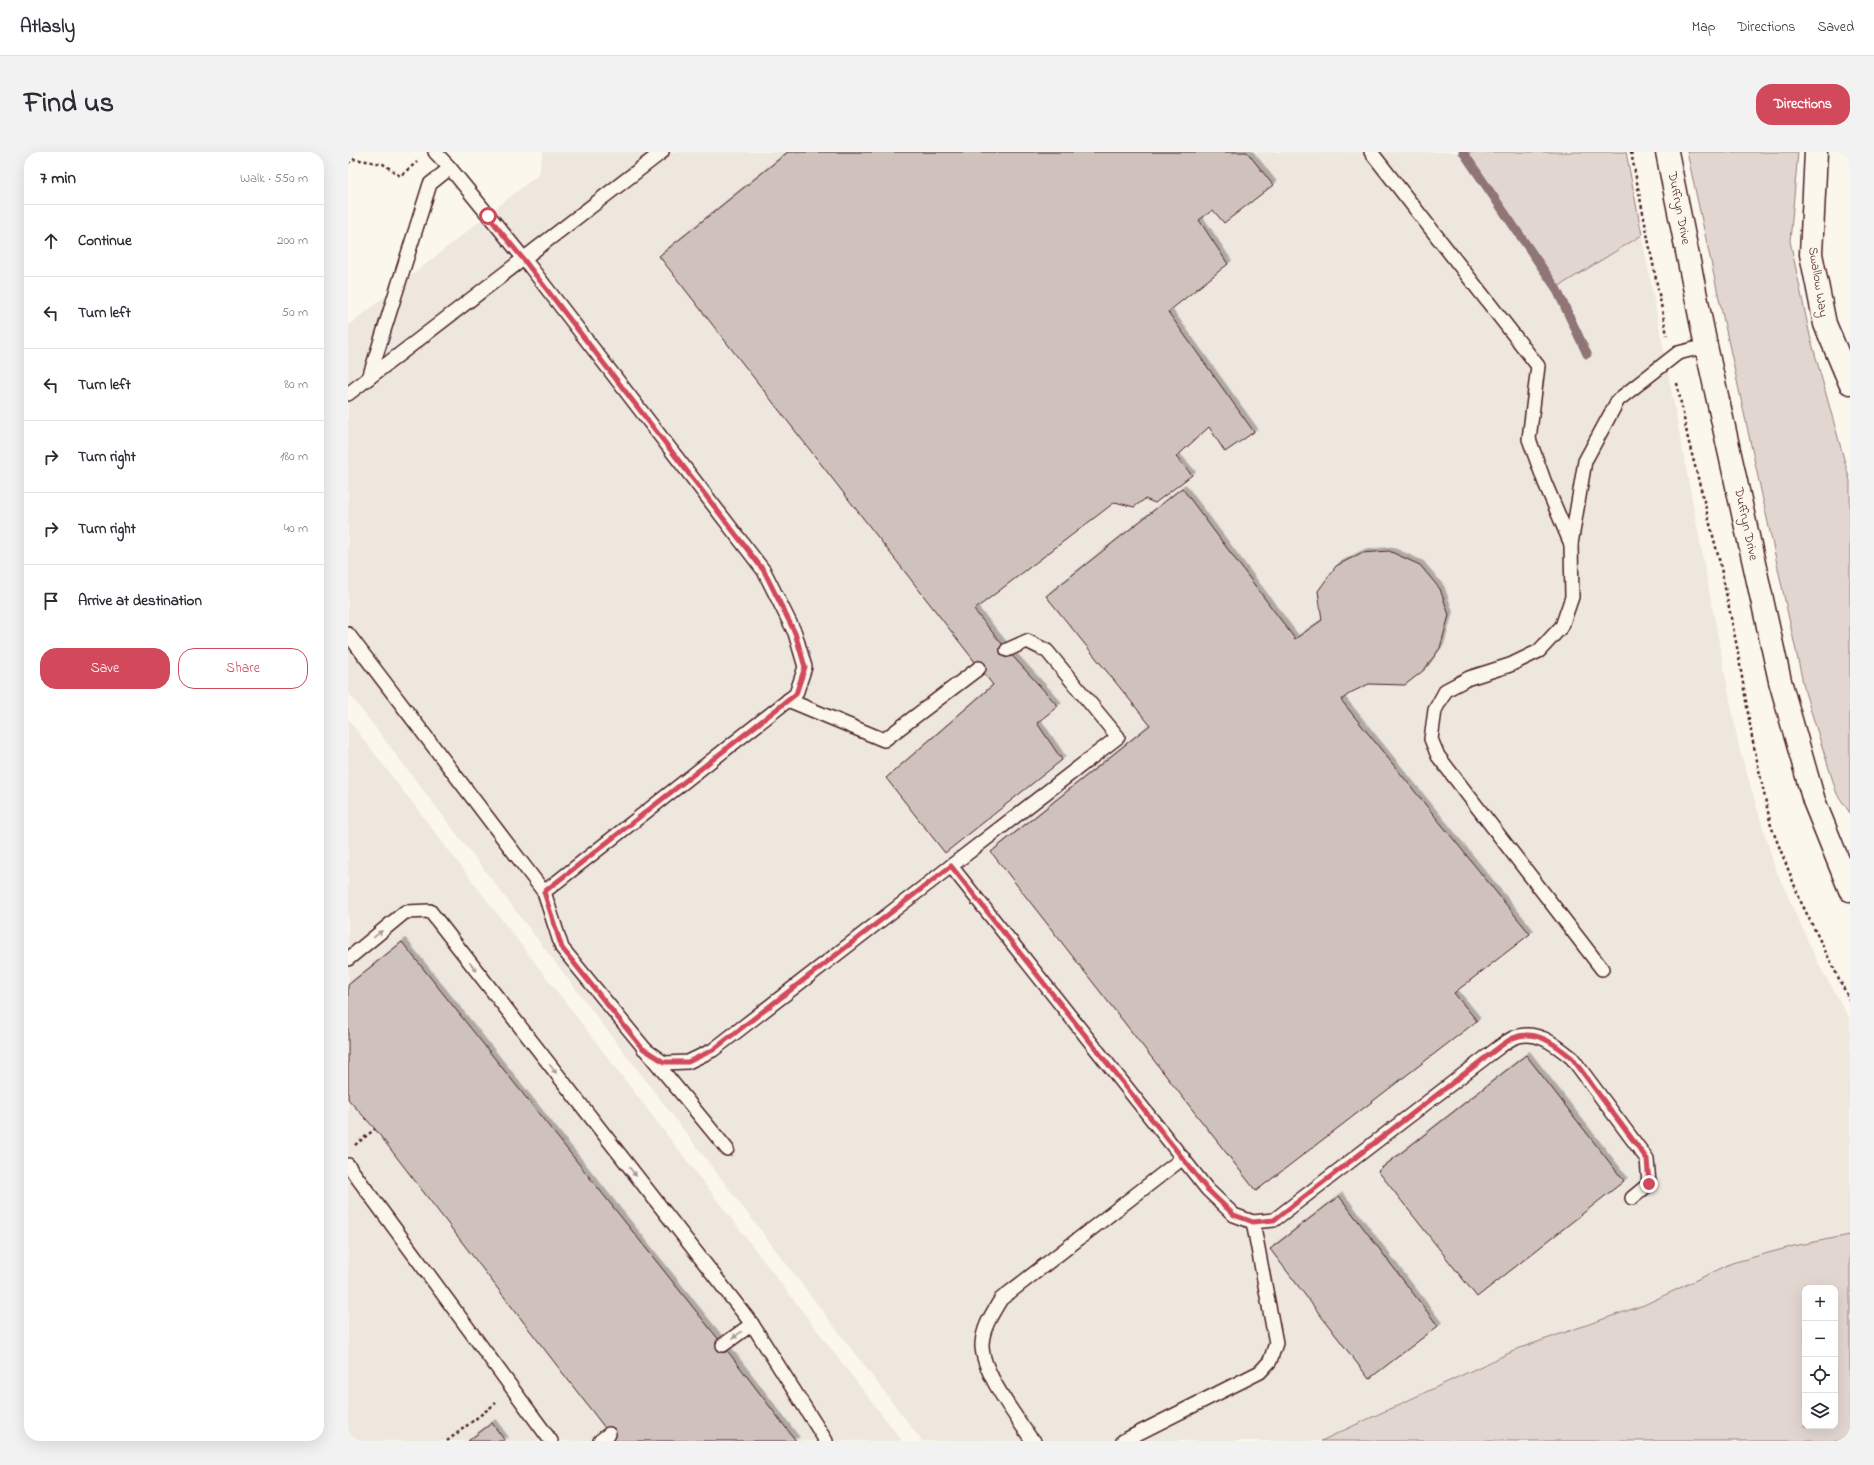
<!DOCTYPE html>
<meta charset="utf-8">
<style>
body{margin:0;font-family:"Indie Flower",sans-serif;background:#f2f2f3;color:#2b2b33}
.controls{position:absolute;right:12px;bottom:12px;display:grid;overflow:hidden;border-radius:8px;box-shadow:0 4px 16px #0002}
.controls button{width:36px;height:36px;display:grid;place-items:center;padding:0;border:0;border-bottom:1px solid #e1e1e2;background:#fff;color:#2b2b33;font:20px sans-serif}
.stop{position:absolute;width:12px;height:12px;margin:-9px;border:3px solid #d1495b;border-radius:50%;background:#fff}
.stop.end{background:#d1495b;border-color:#fff;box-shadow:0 1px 4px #0008}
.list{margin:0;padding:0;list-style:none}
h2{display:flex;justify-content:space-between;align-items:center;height:52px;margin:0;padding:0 16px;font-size:17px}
h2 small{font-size:13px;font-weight:400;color:#7c7c81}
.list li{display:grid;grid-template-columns:26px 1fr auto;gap:12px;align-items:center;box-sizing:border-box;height:72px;padding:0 16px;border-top:1px solid #e1e1e2}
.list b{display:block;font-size:15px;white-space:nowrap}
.list em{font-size:13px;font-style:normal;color:#7c7c81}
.actions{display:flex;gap:8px;padding:12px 16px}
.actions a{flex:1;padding:9px 0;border:1px solid #d1495b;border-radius:16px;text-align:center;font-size:14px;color:#d1495b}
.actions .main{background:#d1495b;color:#fff}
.icon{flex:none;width:22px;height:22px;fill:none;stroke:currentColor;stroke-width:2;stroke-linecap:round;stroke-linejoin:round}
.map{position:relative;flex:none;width:1502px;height:1289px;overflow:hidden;border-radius:16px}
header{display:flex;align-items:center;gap:24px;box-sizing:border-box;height:56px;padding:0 20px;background:#fff;border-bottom:1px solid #e1e1e2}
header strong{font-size:19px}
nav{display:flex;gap:22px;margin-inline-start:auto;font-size:14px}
.intro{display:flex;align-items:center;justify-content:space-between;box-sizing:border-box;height:96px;padding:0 24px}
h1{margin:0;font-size:28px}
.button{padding:10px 18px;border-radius:16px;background:#d1495b;color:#fff;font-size:14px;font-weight:700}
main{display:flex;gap:24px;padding:0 24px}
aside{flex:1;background:#fff;border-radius:16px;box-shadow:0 4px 16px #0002}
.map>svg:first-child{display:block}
.built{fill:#eee7de}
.green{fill:#e2d7d0;stroke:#967b7e;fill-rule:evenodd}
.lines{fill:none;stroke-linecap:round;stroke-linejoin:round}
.stream{stroke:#907477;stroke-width:9}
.building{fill:#cfc2bc;stroke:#4a1f2b;filter:url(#shadow)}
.service-casing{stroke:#4a1f2b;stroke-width:16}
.minor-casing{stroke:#4a1f2b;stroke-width:25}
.tertiary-casing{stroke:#4a1f2b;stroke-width:25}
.path{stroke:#4a1f2b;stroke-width:2.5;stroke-dasharray:3 3;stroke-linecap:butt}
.service{stroke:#fbf7ec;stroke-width:13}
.minor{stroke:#fbf7ec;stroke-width:22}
.tertiary{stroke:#fbf7ec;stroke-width:22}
.oneway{fill:#ab9695}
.route{stroke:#d1495b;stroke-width:5}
.labels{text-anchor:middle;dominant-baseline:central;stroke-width:4;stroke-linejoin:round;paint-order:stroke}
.street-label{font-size:13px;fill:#4a1f2b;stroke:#fbf7ec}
</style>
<header>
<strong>Atlasly</strong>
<nav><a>Map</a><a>Directions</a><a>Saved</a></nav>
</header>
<div class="intro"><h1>Find us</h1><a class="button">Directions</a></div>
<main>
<aside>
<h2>7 min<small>Walk · 550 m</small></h2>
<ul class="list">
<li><svg class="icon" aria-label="ahead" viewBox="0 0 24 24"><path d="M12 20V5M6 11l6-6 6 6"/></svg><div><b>Continue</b></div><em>200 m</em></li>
<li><svg class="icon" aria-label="left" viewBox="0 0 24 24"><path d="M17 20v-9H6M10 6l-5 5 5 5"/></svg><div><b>Turn left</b></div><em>50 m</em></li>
<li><svg class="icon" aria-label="left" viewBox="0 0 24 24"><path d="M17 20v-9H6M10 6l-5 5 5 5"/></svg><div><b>Turn left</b></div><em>80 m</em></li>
<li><svg class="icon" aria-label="right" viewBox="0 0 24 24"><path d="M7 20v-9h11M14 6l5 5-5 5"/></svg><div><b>Turn right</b></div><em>180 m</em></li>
<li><svg class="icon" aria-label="right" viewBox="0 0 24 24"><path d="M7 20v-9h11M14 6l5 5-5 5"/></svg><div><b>Turn right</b></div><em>40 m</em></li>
<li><svg class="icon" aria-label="arrive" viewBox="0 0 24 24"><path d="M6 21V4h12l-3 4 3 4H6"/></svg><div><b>Arrive at destination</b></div></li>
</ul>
<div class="actions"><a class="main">Save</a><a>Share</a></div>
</aside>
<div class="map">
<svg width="1502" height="1289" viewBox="0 0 1502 1289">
<defs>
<filter id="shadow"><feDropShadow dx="3.5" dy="-3.5" stdDeviation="0" flood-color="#0004"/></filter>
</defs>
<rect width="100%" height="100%" fill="#fbf7ec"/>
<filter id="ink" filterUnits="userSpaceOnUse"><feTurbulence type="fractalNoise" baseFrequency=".025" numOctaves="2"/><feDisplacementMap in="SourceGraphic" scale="8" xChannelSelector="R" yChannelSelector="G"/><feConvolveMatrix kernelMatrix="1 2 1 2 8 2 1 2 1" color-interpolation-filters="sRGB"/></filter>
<g filter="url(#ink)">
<g class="built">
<path d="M195 0H1278L1391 595 1427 716 1470 811 1502 867V1083L1446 1094 1384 1111 1296 1153 1172 1196 973 1289H574L0 540V174L191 22Z"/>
<path d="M0 567 554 1289H0Z"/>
</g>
<g class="green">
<path d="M1114 0H1278L1294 83 1208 136Z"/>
<path d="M1339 0H1450L1442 89 1462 184 1502 329V661L1489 642 1457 540Z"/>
<path d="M1502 1083V1289H973L1172 1196 1296 1153 1384 1111 1446 1094ZM1457 1136H1487V1274H1457Z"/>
</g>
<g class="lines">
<path class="stream" d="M1115 0 1208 136 1239 202"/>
</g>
<g class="building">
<path d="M440 0H899L925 33 876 71 865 58 851 68 880 112 820 160 906 280 877 300 861 275 828 305 844 323 807 351 797 347 786 355 767 350 626 458 659 498 710 554 689 571 714 608 597 701 538 626 645 533 311 104Z"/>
<path d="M834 336 947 487 974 468 970 439 988 414 1013 401 1041 399 1072 413 1092 437 1101 463 1092 496 1076 518 1057 533 1021 532 1004 540 993 548 1182 782 1106 841 1129 869 908 1039 643 700 802 573 698 444Z"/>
<path d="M54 790 375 1193 448 1289H267L27 977 0 947V833Z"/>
<path d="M1178 903 1276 1029 1129 1145 1030 1019Z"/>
<path d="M991 1044 1090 1174 1021 1227 922 1097Z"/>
<path d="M144 1271 157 1289H120Z"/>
</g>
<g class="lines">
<g class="service-casing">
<g id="service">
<path d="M87 0 102 16 177 108 416 419 447 481 457 515 448 542 196 740"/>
<path d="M1023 0 1190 214 1181 287 1197 331 1223 392"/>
<path d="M21 226 82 32 102 16"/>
<path d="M0 242 314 0"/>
<path d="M0 482 196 740 214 796 379 997"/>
<path d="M440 548 536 588 631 516"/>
<path d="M603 714 770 585 699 499 679 489 659 498"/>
<path d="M0 807 57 760 82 759 404 1172 478 1289"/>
<path d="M1254 817 1090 604 1083 587 1087 558 1098 538 1121 526 1162 513 1191 499 1214 474 1224 445 1223 392 1237 309 1270 248 1330 201 1358 194"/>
<path d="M295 896 316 911 340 910 365 898 603 714 859 1037 886 1063 905 1070 926 1068 1142 902C1149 897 1157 890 1165 886 1187 876 1207 892 1224 906L1299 1007 1301 1032 1284 1046"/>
<path d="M0 1013 203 1289"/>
<path d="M375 1193 404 1172"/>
<path d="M252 1289 261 1282"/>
<path d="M686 1289 683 1287C668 1264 633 1219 634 1192 635 1175 644 1162 653 1147L835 1006"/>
<path d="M775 1289 912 1220 922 1209 928 1191 905 1070"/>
</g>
</g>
<g class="minor-casing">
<path id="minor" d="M1468 0 1463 102 1477 172 1502 231"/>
</g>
<g class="tertiary-casing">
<path id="tertiary" d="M1319 0 1358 194 1432 529 1466 649 1502 738"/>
</g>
<g class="path">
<path d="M1283 0 1319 183"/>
<path d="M0 11 6 7 35 12 52 24 69 10"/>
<path d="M1329 231 1340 287 1372 411 1389 495 1404 585 1423 674 1453 750 1502 849"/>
<path d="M7 993 27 977"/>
<path d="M99 1289 148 1251"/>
</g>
<use href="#service" class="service"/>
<use href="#minor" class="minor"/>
<use href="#tertiary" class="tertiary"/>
</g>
<defs><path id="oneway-solid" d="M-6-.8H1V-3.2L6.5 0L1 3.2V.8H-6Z"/></defs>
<g class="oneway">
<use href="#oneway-solid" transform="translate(30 782) rotate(-39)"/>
<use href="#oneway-solid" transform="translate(125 815) rotate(52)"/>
<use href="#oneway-solid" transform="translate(205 917) rotate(52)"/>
<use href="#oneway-solid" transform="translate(285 1020) rotate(52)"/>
<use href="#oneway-solid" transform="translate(389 1183) rotate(143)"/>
</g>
</g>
<g class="lines" filter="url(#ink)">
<path class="route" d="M140 64 176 108 416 419 447 481 457 515 448 542 196 740 214 796 294 896 316 910H340L365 898 603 714 859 1037 886 1063 905 1070 926 1068 1142 902C1149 897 1157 890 1165 886 1187 876 1207 892 1224 906L1299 1007 1301 1032"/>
</g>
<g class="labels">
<g class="street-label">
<text transform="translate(1331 56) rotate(79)">Duffryn Drive</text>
<text transform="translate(1470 130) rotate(81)">Swallow Way</text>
<text transform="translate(1398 372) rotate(78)">Duffryn Drive</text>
</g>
</g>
</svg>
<div class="controls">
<button>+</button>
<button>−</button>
<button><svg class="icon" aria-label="locate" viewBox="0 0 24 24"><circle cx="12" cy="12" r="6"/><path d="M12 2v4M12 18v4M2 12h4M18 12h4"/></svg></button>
<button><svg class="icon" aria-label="layers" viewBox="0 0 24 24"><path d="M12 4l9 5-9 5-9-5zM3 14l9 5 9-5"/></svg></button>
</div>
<div class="stop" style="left:140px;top:64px"></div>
<div class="stop end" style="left:1301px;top:1032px"></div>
</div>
</main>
